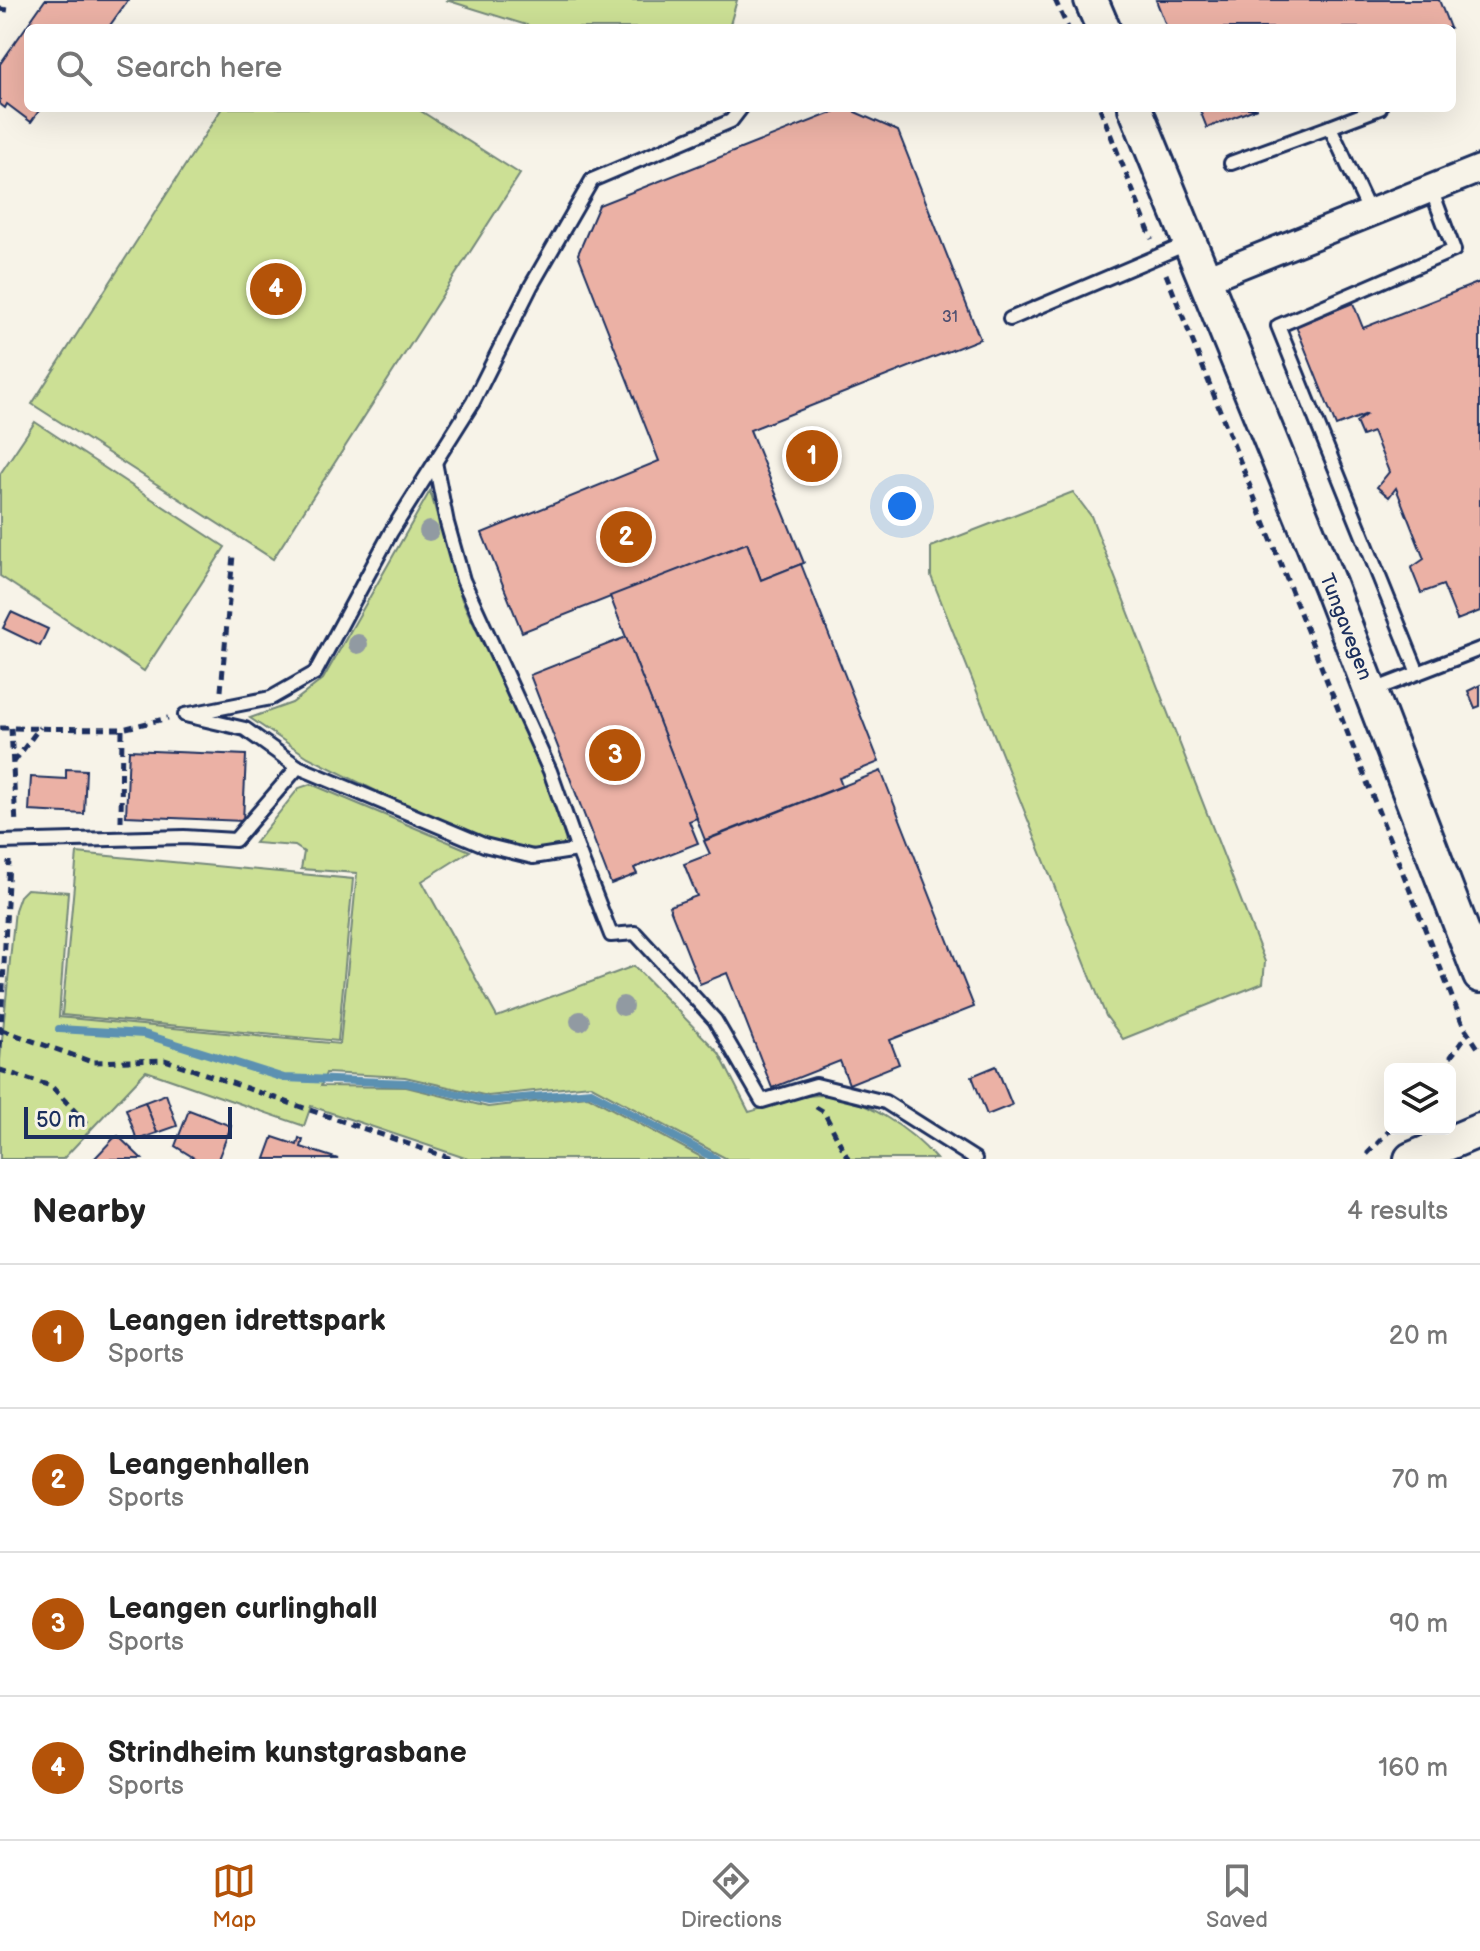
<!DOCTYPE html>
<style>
body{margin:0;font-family:"Balsamiq Sans",sans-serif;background:#f2f2f2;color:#222}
.controls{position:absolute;right:24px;bottom:24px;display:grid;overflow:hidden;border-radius:12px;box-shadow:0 8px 32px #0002}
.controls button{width:72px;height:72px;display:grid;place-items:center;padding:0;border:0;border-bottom:2px solid #e0e0e0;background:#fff;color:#222;font:40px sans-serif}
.scale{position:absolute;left:24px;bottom:20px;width:208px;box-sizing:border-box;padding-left:8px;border:4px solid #1b2f5e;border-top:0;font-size:22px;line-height:28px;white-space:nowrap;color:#1b2f5e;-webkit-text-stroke:6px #f7f3e8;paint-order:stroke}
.you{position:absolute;left:902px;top:506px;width:28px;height:28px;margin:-20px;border:6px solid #fff;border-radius:50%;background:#1a73e8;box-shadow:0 0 0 12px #1a73e833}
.badge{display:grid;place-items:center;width:52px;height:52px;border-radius:50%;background:#b45309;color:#fff;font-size:26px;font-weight:700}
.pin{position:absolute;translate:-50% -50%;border:4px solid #fff;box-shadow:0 2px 8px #0006}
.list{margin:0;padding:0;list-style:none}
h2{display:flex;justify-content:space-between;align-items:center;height:104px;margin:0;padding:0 32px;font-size:34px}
h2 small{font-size:26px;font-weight:400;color:#767676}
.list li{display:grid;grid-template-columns:52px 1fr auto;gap:24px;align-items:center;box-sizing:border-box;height:144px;padding:0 32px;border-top:2px solid #e0e0e0}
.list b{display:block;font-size:30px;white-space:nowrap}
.list p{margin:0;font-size:26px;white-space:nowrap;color:#767676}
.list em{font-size:26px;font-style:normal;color:#767676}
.icon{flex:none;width:44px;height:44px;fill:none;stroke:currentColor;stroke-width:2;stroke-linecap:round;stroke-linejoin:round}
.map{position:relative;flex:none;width:1480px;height:1159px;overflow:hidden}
.search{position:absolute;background:#fff;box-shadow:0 8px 32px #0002;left:24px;right:24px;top:24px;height:88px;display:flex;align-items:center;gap:20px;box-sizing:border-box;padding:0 28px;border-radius:12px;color:#767676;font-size:30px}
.sheet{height:680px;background:#fff}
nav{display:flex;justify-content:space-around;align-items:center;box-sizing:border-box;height:112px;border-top:2px solid #e0e0e0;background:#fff;font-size:22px;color:#767676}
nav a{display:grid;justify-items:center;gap:4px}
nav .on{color:#b45309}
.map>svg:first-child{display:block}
.green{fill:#cce095;stroke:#74887a;stroke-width:2}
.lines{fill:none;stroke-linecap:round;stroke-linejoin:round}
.stream{stroke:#5c91b1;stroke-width:8}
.building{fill:#ebb1a5;stroke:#1b2f5e;stroke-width:2}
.service-casing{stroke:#1b2f5e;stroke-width:18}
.minor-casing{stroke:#1b2f5e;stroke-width:32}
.tertiary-casing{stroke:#1b2f5e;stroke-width:38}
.path{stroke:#1b2f5e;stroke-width:5;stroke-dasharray:8 6;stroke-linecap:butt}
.service{stroke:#f7f3e8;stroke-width:12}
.minor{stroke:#f7f3e8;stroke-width:26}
.tertiary{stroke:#f7f3e8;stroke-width:32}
.tree{fill:#919aa2}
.labels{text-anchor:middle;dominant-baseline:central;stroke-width:8;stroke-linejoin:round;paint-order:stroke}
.number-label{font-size:16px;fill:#4f5070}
.street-label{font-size:20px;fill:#1b2f5e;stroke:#f7f3e8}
</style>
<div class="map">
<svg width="1480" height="1159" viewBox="0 0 1480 1159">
<rect width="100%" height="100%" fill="#f7f3e8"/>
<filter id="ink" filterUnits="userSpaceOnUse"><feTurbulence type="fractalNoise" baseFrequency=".0125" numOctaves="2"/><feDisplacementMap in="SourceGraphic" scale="16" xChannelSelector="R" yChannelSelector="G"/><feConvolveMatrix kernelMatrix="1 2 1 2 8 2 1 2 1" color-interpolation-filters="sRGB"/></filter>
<g filter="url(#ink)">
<g class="green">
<path d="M446 0H737L729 28H536Z"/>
<path d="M222 108H416L520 174 273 559 32 404Z"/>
<path d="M35 422 225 547 144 671 0 576V474Z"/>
<path d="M430 491 462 600 549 784 569 852 533 857 484 845 308 757 250 718 292 703 323 679Z"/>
<path d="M1073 492 1091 516 1265 962 1263 983 1123 1039 1106 1016 931 576V547Z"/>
<path d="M311 784 470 851 422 881 497 1017 634 966 719 1053 749 1112C773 1106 797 1095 823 1095 862 1096 912 1130 936 1159H727L590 1085 488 1096 405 1077 326 1073 321 1086 406 1087 488 1107 588 1096 705 1159H468L311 1106 304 1126 146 1071 63 1159H0V1060L15 910 20 896 27 889 68 892 59 1017 340 1044 357 873 301 869 304 852 295 846 255 843 299 788Z"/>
<path d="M77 853 353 879 338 1041 62 1015Z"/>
</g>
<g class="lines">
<path class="stream" d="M59 1029 144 1034 284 1078 407 1083 489 1101 591 1092 716 1159"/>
</g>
<g class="building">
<path d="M45 0H128L108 28H28V108H41L31 122 7 104 5 108 0 104V64Z"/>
<path d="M1156 0H1439L1450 28H1167Z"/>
<path d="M844 108H853L855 112 898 131 980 339 750 430 804 563 761 580 747 543 522 632 482 533 659 461 578 254 599 205Z"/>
<path d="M1199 108H1257L1207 128Z"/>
<path d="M1480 282V611L1457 620 1443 585 1421 593 1411 568 1424 559 1396 488 1389 497 1377 487 1389 472 1373 432 1362 436 1356 422 1367 414 1336 426 1296 326 1353 303 1363 328Z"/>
<path d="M747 543 761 580 801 564 879 762 839 778 842 786 705 840 610 596Z"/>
<path d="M11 612 48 629 40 646 3 628Z"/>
<path d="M626 637 697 818 689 821 698 843 634 868 637 874 611 884 530 675Z"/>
<path d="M1480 685V706L1475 708 1468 691Z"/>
<path d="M129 750 246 755 243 821 126 816Z"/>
<path d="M66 769 86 770 84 814 29 811 31 777 66 779Z"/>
<path d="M881 771 974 1007 890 1040 899 1064 849 1084 840 1061 772 1088 727 973 700 984 669 906 697 896 684 864 710 854 704 841Z"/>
<path d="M996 1066 1012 1105 987 1115 972 1076Z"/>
<path d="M166 1094 177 1126 157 1133 145 1102Z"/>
<path d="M145 1102 157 1133 137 1140 126 1109Z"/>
<path d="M189 1110 231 1126 218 1159H196L175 1146Z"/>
<path d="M118 1136 142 1159H94L113 1139Z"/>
<path d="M273 1137 297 1145 299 1138 303 1140 301 1147 338 1159H265Z"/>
</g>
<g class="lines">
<g class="service-casing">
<g id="service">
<path d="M741 108 731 121 592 180 531 286 473 402 391 532 315 673 271 698 185 715 245 729 298 767 484 845 533 857 578 850 611 935 635 933 715 1020 762 1101 816 1085 885 1102 975 1159"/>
<path d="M1330 127 1380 108"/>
<path d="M1231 163 1330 127 1370 213"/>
<path d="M1010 319 1189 243"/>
<path d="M435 462 447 523 463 580 550 771 578 850"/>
<path d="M1418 673 1278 326 1454 250 1431 189"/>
<path d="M1371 691 1480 649"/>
<path d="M0 842 184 837 235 840 298 767"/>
</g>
</g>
<g class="minor-casing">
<path id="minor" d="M1205 279 1480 169"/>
</g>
<g class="tertiary-casing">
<g id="tertiary">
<path d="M1091 0 1103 28"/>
<path id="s1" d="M1135 108 1330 586 1480 976"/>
<path d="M1411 1159 1480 1130"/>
</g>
</g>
<g class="path">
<path d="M1055 0 1068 28"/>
<path d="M0 9 8 10"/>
<path d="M1100 108 1152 239"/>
<path d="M1166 274 1463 1025 1480 1051"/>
<path d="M221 691 233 555"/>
<path d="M0 728 122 729 168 718"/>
<path d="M11 728 16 825"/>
<path d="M14 762 40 727"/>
<path d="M121 822 122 729"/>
<path d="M2 1030 92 1062 165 1060 452 1159"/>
<path d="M0 1048 9 861"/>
<path d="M1442 1069 1468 1033"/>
<path d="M0 1070 51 1086 91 1128"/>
<path d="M816 1107 824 1112 848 1159"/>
<path d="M1367 1154 1391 1129"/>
</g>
<use href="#service" class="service"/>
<use href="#minor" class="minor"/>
<use href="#tertiary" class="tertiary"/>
</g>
<g class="tree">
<circle cx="429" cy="531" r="10"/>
<circle cx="358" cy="644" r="10"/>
<circle cx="623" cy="1006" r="10"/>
<circle cx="580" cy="1021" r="10"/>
</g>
</g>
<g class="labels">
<g class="number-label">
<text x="950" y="317">31</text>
</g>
<g class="street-label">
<text stroke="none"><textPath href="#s1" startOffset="560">Tungavegen</textPath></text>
</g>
</g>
</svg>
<div class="controls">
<button><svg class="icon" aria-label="layers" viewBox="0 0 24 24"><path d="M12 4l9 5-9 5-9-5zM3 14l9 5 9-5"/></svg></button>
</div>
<div class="scale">50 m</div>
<div class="you"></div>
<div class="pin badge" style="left:812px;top:456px">1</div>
<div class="pin badge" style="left:626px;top:537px">2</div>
<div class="pin badge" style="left:615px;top:755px">3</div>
<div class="pin badge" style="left:276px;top:289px">4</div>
<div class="search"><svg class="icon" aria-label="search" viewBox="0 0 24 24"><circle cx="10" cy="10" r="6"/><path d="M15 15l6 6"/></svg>Search here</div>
</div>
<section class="sheet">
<h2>Nearby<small>4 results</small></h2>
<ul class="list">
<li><span class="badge">1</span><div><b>Leangen idrettspark</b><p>Sports</p></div><em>20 m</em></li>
<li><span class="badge">2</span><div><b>Leangenhallen</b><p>Sports</p></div><em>70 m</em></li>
<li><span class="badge">3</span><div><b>Leangen curlinghall</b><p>Sports</p></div><em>90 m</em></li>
<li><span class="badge">4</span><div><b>Strindheim kunstgrasbane</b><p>Sports</p></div><em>160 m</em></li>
</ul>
</section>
<nav>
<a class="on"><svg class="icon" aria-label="map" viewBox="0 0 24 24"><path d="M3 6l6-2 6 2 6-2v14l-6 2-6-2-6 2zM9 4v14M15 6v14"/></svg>Map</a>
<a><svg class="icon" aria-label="directions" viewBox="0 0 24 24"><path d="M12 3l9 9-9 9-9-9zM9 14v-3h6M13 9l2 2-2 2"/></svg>Directions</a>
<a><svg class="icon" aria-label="saved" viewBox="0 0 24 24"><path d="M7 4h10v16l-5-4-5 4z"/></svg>Saved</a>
</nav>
